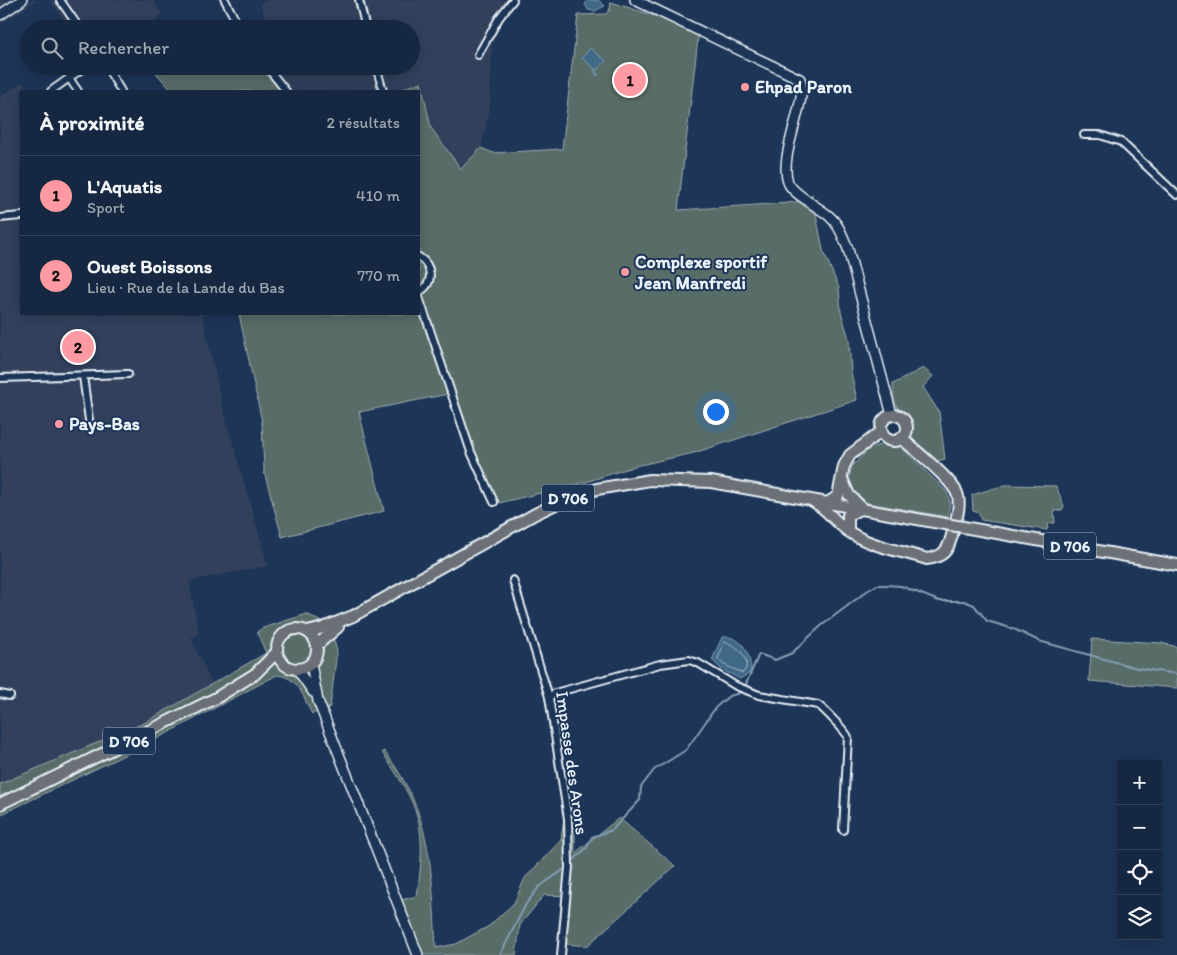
<!DOCTYPE html>
<html lang="fr">
<meta charset="utf-8">
<style>
body{margin:0;font-family:Itim,sans-serif;background:#23344c;color:#f1f3f6}
.controls{position:absolute;right:15px;bottom:15px;display:grid;overflow:hidden;border-radius:0px;box-shadow:0 2px 12px #0003}
.controls button{width:45px;height:45px;display:grid;place-items:center;padding:0;border:0;border-bottom:1px solid #35445a;background:#162841;color:#f1f3f6;font:25px sans-serif}
.you{position:absolute;left:715px;top:411px;width:18px;height:18px;margin:-12px;border:4px solid #fff;border-radius:50%;background:#1a73e8;box-shadow:0 0 0 8px #1a73e833}
.badge{display:grid;place-items:center;width:32px;height:32px;border-radius:50%;background:#ff9aa2;color:#111;font-size:16px;font-weight:700}
.pin{position:absolute;translate:-50% -50%;border:2px solid #fff;box-shadow:0 1px 5px #0006}
.list{margin:0;padding:0;list-style:none}
h2{display:flex;justify-content:space-between;align-items:center;height:65px;margin:0;padding:0 20px;font-size:21px}
h2 small{font-size:16px;font-weight:400;color:#9ea6b1}
.list li{display:grid;grid-template-columns:32px 1fr auto;gap:15px;align-items:center;box-sizing:border-box;height:80px;padding:0 20px;border-top:1px solid #35445a}
.list b{display:block;font-size:19px;white-space:nowrap}
.list p{margin:0;font-size:16px;white-space:nowrap;color:#9ea6b1}
.list em{font-size:16px;font-style:normal;color:#9ea6b1}
.icon{flex:none;width:28px;height:28px;fill:none;stroke:currentColor;stroke-width:2;stroke-linecap:round;stroke-linejoin:round}
.map{position:relative;flex:none;width:1177px;height:955px;overflow:hidden}
.search{position:absolute;background:#162841;box-shadow:0 2px 12px #0003;left:20px;top:20px;width:400px;height:55px;display:flex;align-items:center;gap:12px;box-sizing:border-box;padding:0 18px;border-radius:28px;color:#9ea6b1;font-size:19px}
.panel{position:absolute;background:#162841;box-shadow:0 2px 12px #0003;left:20px;top:90px;width:400px;height:225px;border-radius:0px}
.map>svg:first-child{display:block}
.built{fill:#30415c}
.green{fill:#586c68;stroke:#a0aeb0}
.water{fill:#406887;stroke:#839fb4}
.lines{fill:none;stroke-linecap:round;stroke-linejoin:round}
.shore{stroke:#a5bacb;stroke-width:1}
.stream{stroke:#839fb4;stroke-width:2}
.street-casing{stroke:#e8f1f8;stroke-width:10}
.secondary-casing{stroke:#e8f1f8;stroke-width:12}
.primary-casing{stroke:#e8f1f8;stroke-width:14}
.street{stroke:#1d3557;stroke-width:6}
.secondary{stroke:#1d3557;stroke-width:9}
.primary{stroke:#6b7074;stroke-width:10}
.primary-bridge-casing{stroke:#e8f1f8;stroke-width:14;stroke-linecap:butt}
.primary-bridge{stroke:#6b7074;stroke-width:10}
.poi-dot{fill:#ff9aa2;stroke:#1d3557;stroke-width:2}
.labels{text-anchor:middle;dominant-baseline:central;stroke-width:4;stroke-linejoin:round;paint-order:stroke}
.shield{fill:#1d3557;stroke:#abb9c8;stroke-width:1}
.shield-label{font-size:16px;font-weight:bold;fill:#e8f1f8}
.poi-label{font-size:18px;font-weight:bold;fill:#e8f1f8;stroke:#1d3557;text-anchor:start}
.street-label{font-size:18px;fill:#e8f1f8;stroke:#1d3557}
</style>
<div class="map">
<svg width="1177" height="955" viewBox="0 0 1177 955">
<rect width="100%" height="100%" fill="#1d3557"/>
<filter id="ink" filterUnits="userSpaceOnUse"><feTurbulence type="fractalNoise" baseFrequency=".02" numOctaves="2"/><feDisplacementMap in="SourceGraphic" scale="10" xChannelSelector="R" yChannelSelector="G"/><feConvolveMatrix kernelMatrix="1 2 1 2 8 2 1 2 1" color-interpolation-filters="sRGB"/></filter>
<g filter="url(#ink)">
<g class="built">
<path d="M0 0H37L0 25Z"/>
<path d="M50 0H153L162 15 145 29H70Z"/>
<path d="M267 0H520L502 19 492 46 490 107 481 148 461 169 431 128 420 82 397 91H283L263 66H411V29H269L260 3Z"/>
<path d="M22 82 29 91H21V314H202L224 412 268 566 189 581 199 634 191 638 212 684 144 723 0 784V97Z"/>
</g>
<g class="green">
<path d="M611 2 699 30 678 210 788 203 801 201 812 194 823 250 839 288 841 312 849 339 851 372 857 400 694 453 635 466 586 482 499 503 470 441 453 393 359 412 384 511 282 537 264 471 262 422 239 314H419V91H397L421 82 431 128 461 169 481 148 493 153 562 149 578 15 606 14 610 9Z"/>
<path d="M150 66H263L283 91H172Z"/>
<path d="M923 368 933 376 923 387 939 412 945 459 937 461C918 447 911 443 907 419 895 408 893 400 893 384Z"/>
<path d="M885 443 900 446 947 492 950 502 948 517 868 503 854 492 849 479 852 466 869 449Z"/>
<path d="M1005 485 1056 486 1064 506 1062 510 1054 511 1055 523H1049L1047 530 981 520 979 513 973 511 972 495Z"/>
<path d="M307 614 330 627 337 651 330 707 312 714C303 697 299 677 277 675L143 746 0 815V784L144 723 266 653 257 632 263 628Z"/>
<path d="M1092 639 1162 643 1177 647V688L1089 681Z"/>
<path d="M384 751C433 813 432 874 436 948L456 944 489 926 514 903 525 878 561 840 564 819 575 818V853L619 818 675 866 587 946 566 944 570 896 544 895 520 925 516 955H414L393 902 417 896C420 874 423 851 420 829 416 801 397 775 382 752Z"/>
</g>
<g class="water">
<path d="M588 0H598L605 6 595 11 588 10 585 4Z"/>
<path d="M590 48 606 61 596 70 598 76 594 73 595 69 582 58Z"/>
<path d="M722 637C743 635 751 655 751 672L740 679 721 669 712 660Z"/>
</g>
<g class="lines">
<path class="shore" d="M725 642C737 644 754 661 743 673L724 665 718 659Z"/>
<g class="stream">
<path d="M746 684 759 654 775 660 792 653 821 626 867 591 877 585H885L901 586 939 601H964L974 605 987 621 1014 629 1039 641 1137 668 1177 674"/>
<path d="M575 859 587 847 592 837 612 830 640 800 641 787 654 770 686 750 716 707 729 696 740 693"/>
<path d="M500 955 526 904 539 887 563 870"/>
</g>
<g class="street-casing">
<g id="street">
<path d="M60 0 80 29"/>
<path d="M225 0 240 29"/>
<path d="M359 0 366 29"/>
<path d="M478 55 499 18 513 0"/>
<path d="M106 66 121 91"/>
<path d="M266 66 286 91"/>
<path d="M376 66 383 91"/>
<path d="M69 78 78 91"/>
<path d="M51 91 86 66"/>
<path d="M1084 135H1100L1121 142 1177 195"/>
<path d="M0 218 21 216"/>
<path d="M419 257C433 266 434 284 419 292"/>
<path d="M419 297 471 452 494 502"/>
<path d="M83 376 89 420"/>
<path d="M0 378 128 374"/>
<path d="M513 580 549 697 568 819 569 867 561 955"/>
<path d="M0 694 10 696"/>
<path d="M549 697 555 693 660 664 689 660 698 663 736 686 759 695 818 705C823 708 847 733 848 737L843 830"/>
</g>
</g>
<g class="secondary-casing">
<g id="secondary">
<path d="M635 0 800 79C809 99 778 155 788 182 792 194 819 207 829 216 839 224 843 237 848 249L892 415"/>
<path d="M0 15 22 0"/>
<path d="M311 664 318 701 418 955"/>
<path d="M297 669 313 692"/>
</g>
</g>
<g class="primary-casing">
<g id="primary">
<circle cx="894" cy="428" r="13"/>
<path d="M843 481 849 495 862 508"/>
<path d="M814 502C830 511 839 528 856 536 875 547 905 552 927 559 943 557 948 551 952 535 955 523 962 505 957 493 950 478 915 450 901 438"/>
<path d="M829 502 838 496 844 466 850 455 882 431"/>
<path d="M963 527 1177 565"/>
<path d="M848 531V515L862 508"/>
<circle cx="297" cy="649" r="20"/>
<path d="M308 632 323 628 353 616 535 514 568 498 597 489 650 480 711 482 945 524"/>
<path d="M317 645 338 627"/>
<path d="M0 804 216 698 255 674 277 652"/>
</g>
</g>
<use href="#street" class="street"/>
<use href="#secondary" class="secondary"/>
<use href="#primary" class="primary"/>
<g class="primary-bridge-casing">
<path id="primary-bridge" d="M945 524 963 527"/>
</g>
<use href="#primary-bridge" class="primary-bridge"/>
</g>
</g>
<g class="poi-dot">
<circle cx="745" cy="87" r="5"/>
<circle cx="625" cy="272" r="5"/>
<circle cx="59" cy="424" r="5"/>
</g>
<g class="labels">
<g class="shield">
<rect x="542" y="484.5" width="52" height="27" rx="4"/>
<rect x="1044" y="532.5" width="52" height="27" rx="4"/>
<rect x="103" y="727.5" width="52" height="27" rx="4"/>
</g>
<g class="shield-label">
<text x="568" y="498">D 706</text>
<text x="1070" y="546">D 706</text>
<text x="129" y="741">D 706</text>
</g>
<g class="poi-label">
<text x="755" y="87">Ehpad Paron</text>
<text x="635" y="262">Complexe sportif<tspan x="635" dy="21">Jean Manfredi</tspan></text>
<text x="69" y="424">Pays-Bas</text>
</g>
<g class="street-label">
<text transform="translate(572 763) rotate(82)">Impasse des Arons</text>
</g>
</g>
</svg>
<div class="controls">
<button>+</button>
<button>−</button>
<button><svg class="icon" aria-label="locate" viewBox="0 0 24 24"><circle cx="12" cy="12" r="6"/><path d="M12 2v4M12 18v4M2 12h4M18 12h4"/></svg></button>
<button><svg class="icon" aria-label="layers" viewBox="0 0 24 24"><path d="M12 4l9 5-9 5-9-5zM3 14l9 5 9-5"/></svg></button>
</div>
<div class="you"></div>
<div class="pin badge" style="left:630px;top:80px">1</div>
<div class="pin badge" style="left:78px;top:347px">2</div>
<div class="search"><svg class="icon" aria-label="search" viewBox="0 0 24 24"><circle cx="10" cy="10" r="6"/><path d="M15 15l6 6"/></svg>Rechercher</div>
<section class="panel">
<h2>À proximité<small>2 résultats</small></h2>
<ul class="list">
<li><span class="badge">1</span><div><b>L'Aquatis</b><p>Sport</p></div><em>410 m</em></li>
<li><span class="badge">2</span><div><b>Ouest Boissons</b><p>Lieu · Rue de la Lande du Bas</p></div><em>770 m</em></li>
</ul>
</section>
</div>
